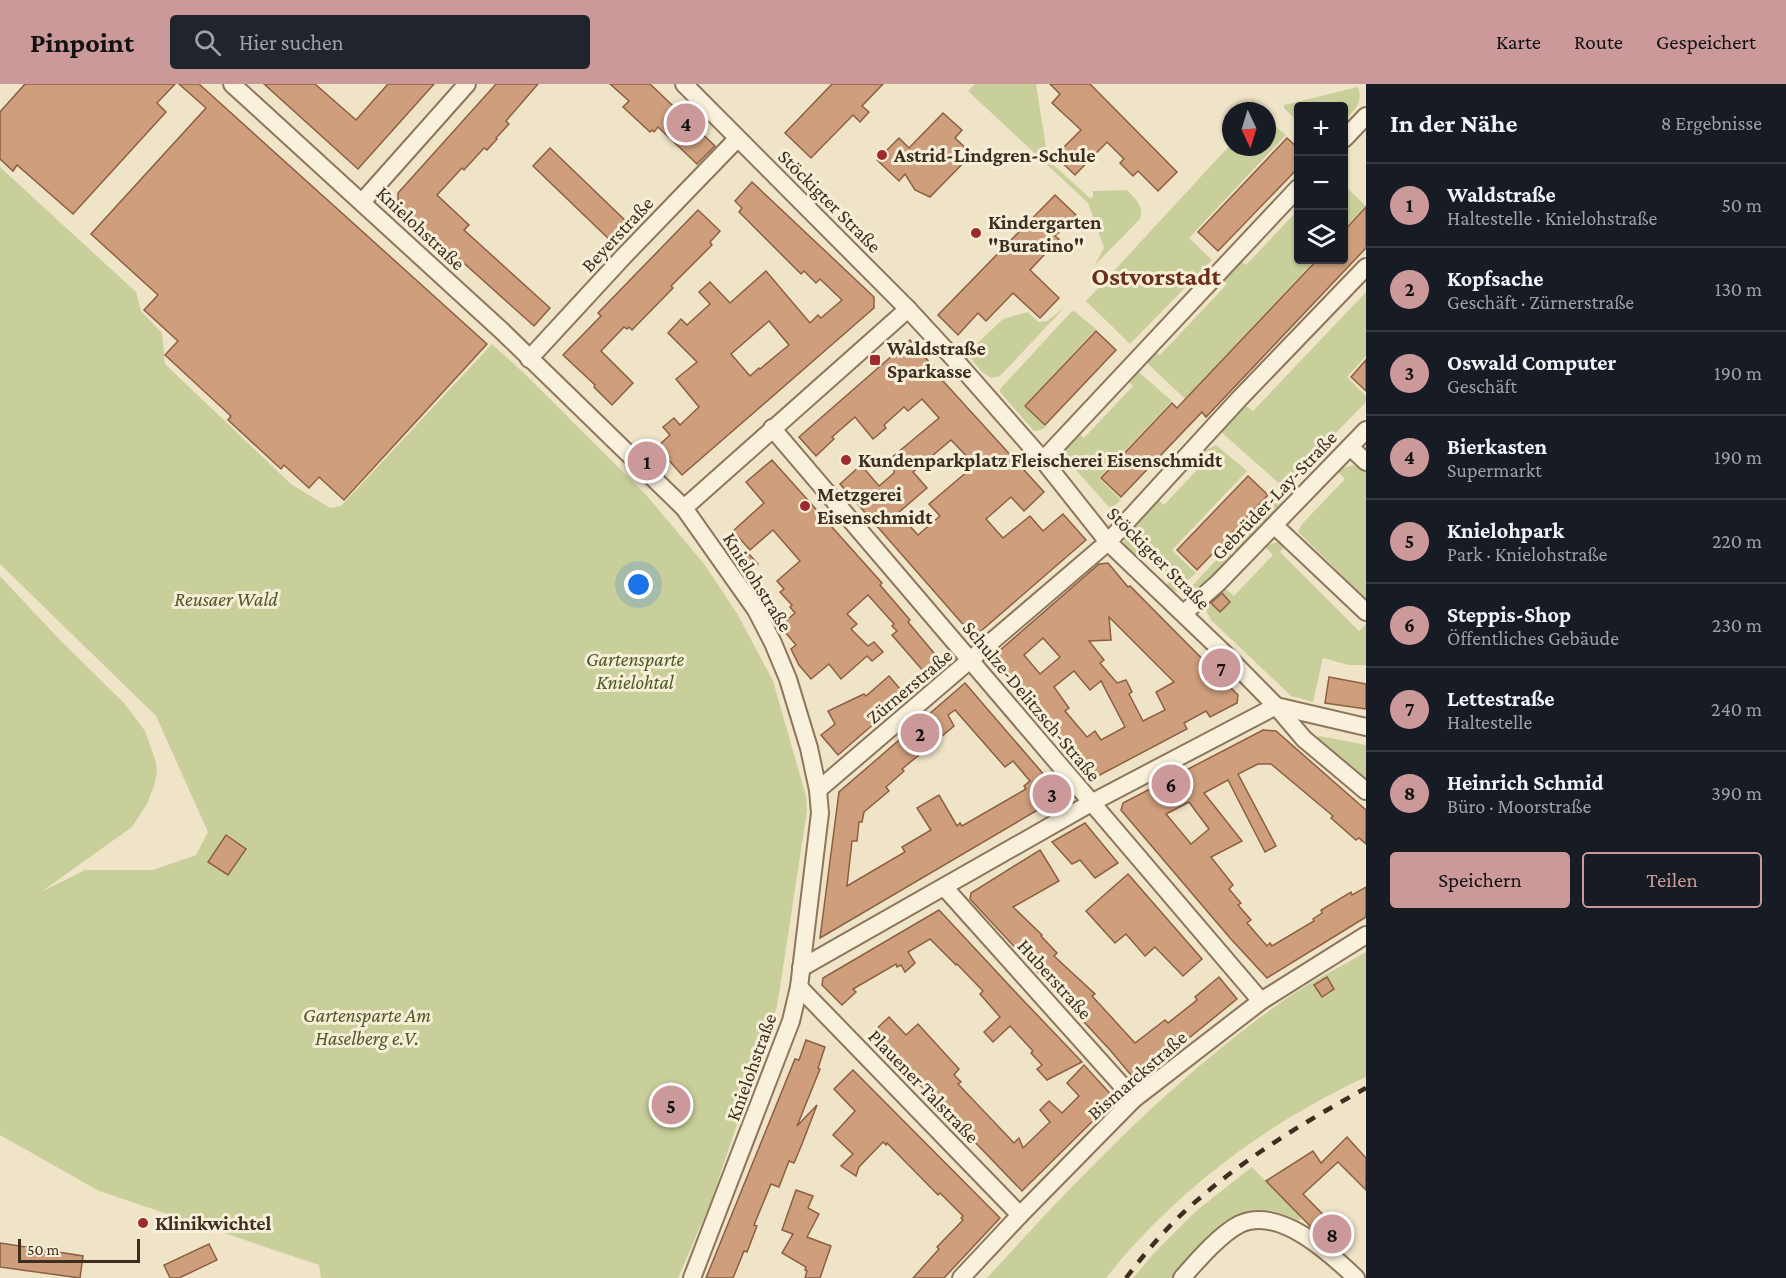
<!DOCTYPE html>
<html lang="de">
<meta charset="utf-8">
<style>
body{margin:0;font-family:"Crimson Pro",serif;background:#20242c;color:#f1f3f6}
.controls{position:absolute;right:18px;top:18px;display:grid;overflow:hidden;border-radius:6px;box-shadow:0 2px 4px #0004}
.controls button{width:54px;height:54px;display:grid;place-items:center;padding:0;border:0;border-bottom:2px solid #363941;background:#171b24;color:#f1f3f6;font:30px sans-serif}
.compass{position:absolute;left:1222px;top:18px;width:54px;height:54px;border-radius:50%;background:#171b24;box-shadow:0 2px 4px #0004;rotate:176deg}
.scale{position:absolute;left:18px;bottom:15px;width:122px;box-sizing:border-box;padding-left:6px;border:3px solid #3d2e20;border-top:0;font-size:16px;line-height:21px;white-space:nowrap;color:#3d2e20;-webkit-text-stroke:4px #f7eed8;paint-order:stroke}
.you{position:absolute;left:639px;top:501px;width:21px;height:21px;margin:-15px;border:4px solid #fff;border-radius:50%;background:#1a73e8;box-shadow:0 0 0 9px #1a73e833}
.badge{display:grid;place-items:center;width:39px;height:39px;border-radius:50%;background:#cc999b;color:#111;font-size:20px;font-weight:700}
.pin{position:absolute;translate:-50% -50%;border:3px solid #fff;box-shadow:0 2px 6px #0006}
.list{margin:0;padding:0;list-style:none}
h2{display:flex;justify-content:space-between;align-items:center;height:78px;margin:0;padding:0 24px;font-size:26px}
h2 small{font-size:20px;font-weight:400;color:#9ea1a6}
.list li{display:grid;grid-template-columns:39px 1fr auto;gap:18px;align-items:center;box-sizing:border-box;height:84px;padding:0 24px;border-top:2px solid #363941}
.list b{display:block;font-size:22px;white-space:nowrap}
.list p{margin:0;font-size:20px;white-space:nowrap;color:#9ea1a6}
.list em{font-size:20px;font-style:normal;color:#9ea1a6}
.actions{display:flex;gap:12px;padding:18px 24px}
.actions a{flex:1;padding:14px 0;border:2px solid #cc999b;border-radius:6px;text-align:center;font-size:21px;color:#cc999b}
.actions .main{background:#cc999b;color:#111}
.icon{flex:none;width:33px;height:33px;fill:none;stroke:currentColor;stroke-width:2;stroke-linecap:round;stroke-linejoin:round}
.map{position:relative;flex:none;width:1366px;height:1194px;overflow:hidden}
header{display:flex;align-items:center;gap:36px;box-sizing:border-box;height:84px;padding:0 30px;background:#cc999b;color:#111}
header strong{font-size:28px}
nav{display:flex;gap:33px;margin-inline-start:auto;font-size:21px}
.search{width:420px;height:54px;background:#20242c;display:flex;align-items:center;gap:15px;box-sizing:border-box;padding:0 21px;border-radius:6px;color:#9ea1a6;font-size:22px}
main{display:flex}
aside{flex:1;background:#171b24}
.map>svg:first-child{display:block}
.green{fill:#c9cf9b}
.building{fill:#cf9f7d;stroke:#8d5f41;stroke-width:1.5;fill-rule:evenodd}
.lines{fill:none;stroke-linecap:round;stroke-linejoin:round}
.minor-casing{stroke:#8d765c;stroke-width:20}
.minor{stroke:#faf1dc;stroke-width:16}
.rail{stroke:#3d2e20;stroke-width:4.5;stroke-dasharray:10 10;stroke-linecap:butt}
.poi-dot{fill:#9e2a2b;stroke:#f7eed8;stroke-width:2}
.labels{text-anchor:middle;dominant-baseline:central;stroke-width:6;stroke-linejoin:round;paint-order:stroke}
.poi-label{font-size:20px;font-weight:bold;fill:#3d2e20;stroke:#f7eed8;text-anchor:start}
.street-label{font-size:20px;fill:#3d2e20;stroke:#f7eed8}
.park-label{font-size:20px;font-style:italic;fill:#4d5a26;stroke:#f7eed8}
.district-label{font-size:26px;font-weight:bold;fill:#6b2e1e;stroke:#f7eed8}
</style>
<header>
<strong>Pinpoint</strong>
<div class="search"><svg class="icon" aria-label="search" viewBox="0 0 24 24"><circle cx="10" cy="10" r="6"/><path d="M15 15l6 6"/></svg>Hier suchen</div>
<nav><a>Karte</a><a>Route</a><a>Gespeichert</a></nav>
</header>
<main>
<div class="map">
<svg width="1366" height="1194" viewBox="0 0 1366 1194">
<rect width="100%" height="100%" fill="#f0e4c8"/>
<g class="green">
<path d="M975 0H1036L1048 76 1091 115 1093 112V107L1127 106C1136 115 1144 122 1140 135L1094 182 1104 164 1088 119 968 7Z"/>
<path d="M1358 3C1364 19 1354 26 1344 37V22H1298V38L1284 24V21Z"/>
<path d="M1267 36 1286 51 1189 154 1212 176 1130 260 1086 217 1231 60V63H1267Z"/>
<path d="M0 83 136 208 141 227 162 249 165 280 291 400 330 424 341 422 492 260 526 291 648 413 705 481 738 531 773 597 806 712 807 727 777 923 710 1120 678 1194H321L319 1181 99 1107 0 1051V492L59 555 124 619 145 647 156 678 157 689 154 702 147 720 132 743 41 808 85 786H153L196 771 208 748 156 632 0 480Z"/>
<path d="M1344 101 1366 122V128L1363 125 1344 146Z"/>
<path d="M1298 126V176H1315L1185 315 1143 275 1152 265 1160 271 1227 200 1220 193 1238 175 1246 181Z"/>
<path d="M1366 208V272L1347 293 1366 312V318L1283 403 1220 347 1245 321 1253 327Z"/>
<path d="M1065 223 1000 292 991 294 982 288 969 272V267L1003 235 1028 228 1038 238 1047 237Z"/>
<path d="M1074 227 1096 245 1024 322 1046 343 1041 346 1034 347 1000 308V305L1071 228Z"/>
<path d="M1134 284 1172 317 1099 394 1121 416 1113 423H1109L1060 368 1074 345 1084 354 1133 302 1124 294Z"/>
<path d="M1216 361 1247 387 1172 466 1196 489 1184 500V508L1174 507 1165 503 1172 495 1146 469 1139 476C1135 472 1128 467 1125 462 1118 448 1148 424 1157 415L1164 421 1210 372 1204 367Z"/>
<path d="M1353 381 1366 388V515L1298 448 1302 440 1345 395 1336 386Z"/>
<path d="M1281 415 1284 418 1238 468 1231 463V461L1274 417Z"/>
<path d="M1281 457 1286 461 1280 468 1359 547 1366 540V581H1349L1323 574 1313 618 1291 612 1211 536 1204 522 1224 504 1234 512 1273 471 1264 462Z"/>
<path d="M1227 466 1233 473 1206 502 1190 509 1189 505 1224 468Z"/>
<path d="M1320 652 1366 661V695L1313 655Z"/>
<path d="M1366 868V993C1266 1039 1174 1108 1106 1194H987C1079 1093 1174 993 1287 914 1312 897 1340 883 1366 868Z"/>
<path d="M1252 1083 1301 1134 1298 1137C1237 1103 1207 1153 1171 1194H1133L1155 1168 1196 1127Z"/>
</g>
<g class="building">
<path d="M25 0H175L157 19 166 28 73 130 17 81 13 87 0 75V28Z"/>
<path d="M179 0H199L487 260 344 416 319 393 309 404 284 381 281 385 228 336 231 332 165 271 178 257 144 226 158 211 91 150 206 24Z"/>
<path d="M264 0H315L356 36 388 0H434L358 85Z"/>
<path d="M496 0H538L506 37 509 40 496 54 497 55 487 66 484 64 464 86 462 84 437 111 469 141 464 146 550 224 534 242 398 120V109Z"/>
<path d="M610 0H650L715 62 697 80 658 43 654 48 652 46 650 48 623 23 629 17Z"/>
<path d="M832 0H883L862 22 869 28 860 38 853 31 811 74 785 49Z"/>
<path d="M1050 0H1090L1177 88 1158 107 1138 87 1133 92 1120 79 1124 75 1107 58 1075 91 1055 72 1081 46 1052 19 1060 10Z"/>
<path d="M943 29 962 46 955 54 972 70 930 113 915 106 905 90 899 97 877 76 899 54 909 64Z"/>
<path d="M1287 54 1299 65V83L1218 167 1198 148Z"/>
<path d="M550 64 630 141 613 159 533 82Z"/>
<path d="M752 98 874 213V224L682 391 657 363 670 351 663 343 674 334 680 341 699 323 676 295 697 278 668 249 681 235 687 241 710 220 699 208 710 198 730 219 766 187 810 239 818 231 821 234 842 216 820 195 816 199 804 187 801 190 739 128 742 124 735 117ZM769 237 789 261 760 285 759 284 750 292 731 270Z"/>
<path d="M1055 111 1076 131 1055 152 1059 155 1030 186 1059 214 1040 234 1013 209 986 237 978 229 958 251 938 231Z"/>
<path d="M1366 123V164L1206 333 1202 328 1121 413 1101 394 1172 319 1177 324 1317 176H1344V147Z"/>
<path d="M698 126 720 147 710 158 712 161 671 202 673 204 632 246 629 243 627 245 624 243 601 267 633 299 612 321 594 303 595 301 563 271 601 232 598 229Z"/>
<path d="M1096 247 1116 266 1045 341 1025 322Z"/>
<path d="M910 256 945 296 943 297 1044 408 1024 427 1011 413 986 435 1003 454 1030 432 1043 447 1063 430 1086 456 974 553 840 400 861 381 879 402 894 389V378L891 374 939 334 922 315 908 327 904 323 884 341 886 344 873 355 855 333 832 353 834 355 816 372 799 353ZM951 356 975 381 929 420 940 432 918 451 898 429 927 404 913 388Z"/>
<path d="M1366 276V307L1351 293Z"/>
<path d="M772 376 882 499 880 501 910 536 908 538 939 575 924 588 892 551 897 547 892 542 894 540 868 511 847 530 857 540 851 545 868 562 874 558 883 568 872 577 867 572 841 595 829 580 811 595 799 581 791 565 796 561 780 542 795 529 790 523 792 521 780 508 784 505 777 497 800 477 773 446 750 466 733 447 764 419 746 398Z"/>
<path d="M1248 392 1268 411 1197 486 1177 466Z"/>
<path d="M748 469 758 480 748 488 738 477Z"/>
<path d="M1108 479 1128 503 1130 502 1238 611 1237 619 1210 633 1206 627 1184 639 1187 645 1094 694 991 574 1099 480ZM1109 533 1174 598 1156 608 1165 626 1143 637 1129 610 1132 608 1126 596 1117 599 1100 579 1104 576 1089 557 1111 556ZM1043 554 1060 573 1040 590 1024 571ZM1074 587 1090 606 1101 597 1125 643 1101 656 1095 647 1087 653 1065 627 1069 624 1054 603Z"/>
<path d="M1222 509 1230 518 1220 528 1211 519Z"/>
<path d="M889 592 906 612 838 671 821 651 835 640 828 627 864 610 866 612Z"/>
<path d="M1329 593 1366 600V625L1325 619Z"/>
<path d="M965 599 1058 707V714L820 854 839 708ZM955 626 1005 683 1013 677 1030 697 1024 702 1026 705 962 742 960 739 957 742 939 711 917 724 931 746 902 763 905 768 847 802 852 757H857L859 738H862L864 728 889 707 886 703 904 687 902 685 954 642 948 631Z"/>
<path d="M1263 646 1276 647 1366 726V760L1359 754 1356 756 1331 734 1333 732 1271 680H1258L1238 690 1276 762 1265 768 1228 696 1204 709 1242 757 1211 773 1233 801 1229 805 1241 819 1238 821 1251 836 1247 839 1267 862 1270 859 1272 862 1314 837 1313 835 1322 829 1321 826 1351 808 1352 811 1366 803V833L1267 894 1230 854 1121 726 1123 719ZM1189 718 1209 745 1191 760 1166 730Z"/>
<path d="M1085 739 1118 779 1095 794 1080 776 1072 780 1052 758Z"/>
<path d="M226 751 246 765 228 791 208 778Z"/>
<path d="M1040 766 1059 797 1013 823 1042 851 1041 852 1057 869 1054 872 1095 910 1092 912 1135 959 1165 936 1168 939 1197 916 1195 913 1219 893 1237 915 1136 997 1110 966 970 815 971 809Z"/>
<path d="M1128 790 1202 875 1183 892 1155 863 1145 872 1126 850 1115 859 1086 827Z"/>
<path d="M939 826 1021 914 1082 978 1047 996 1037 985 1042 981 1031 969 1033 967 1010 942 993 958 984 948 1000 933 980 910 983 907 957 880 956 881 930 855 908 868 915 879 905 888 901 881 897 883 896 880 853 905 856 908 842 921 822 901 823 894Z"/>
<path d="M1327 893 1334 905 1322 913 1314 901Z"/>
<path d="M889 933 906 951 918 940 959 985 954 991 961 998 958 1000 1014 1059 1019 1054 1023 1064 1050 1038 1040 1026 1049 1017 1062 1029 1079 1012 1067 999 1084 981 1115 1015 1022 1107 871 950Z"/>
<path d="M806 956 825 963 818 984 820 985 797 1042 817 1021 802 1060 794 1079 789 1077 779 1103 771 1100 754 1141 757 1142 747 1168 744 1167 733 1194H706L795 975 799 976Z"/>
<path d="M853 986 1000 1134 944 1194H913L939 1165 937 1163 963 1136 961 1134 963 1132 940 1109 938 1111 887 1059 886 1061 883 1058 859 1083 856 1092 841 1082 853 1070 833 1051 855 1027 834 1005Z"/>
<path d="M1347 1053 1366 1074V1106L1338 1078 1303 1110 1348 1156 1340 1165 1313 1145 1266 1097 1313 1067 1321 1079Z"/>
<path d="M796 1106 813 1112 808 1124 819 1130 807 1153 831 1162 820 1194H805L807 1187 805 1186 806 1183 782 1169 793 1150 782 1146Z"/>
<path d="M0 1159 83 1172 80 1194 0 1183Z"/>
<path d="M209 1160 217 1176 179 1194H170L164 1181Z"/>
</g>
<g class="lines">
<g class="minor-casing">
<g id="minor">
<path d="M232 0 502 247 684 424 756 526 773 559 788 595 809 664 818 706 820 729 799 903 791 937 692 1194"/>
<path d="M684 0 908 225 956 277 1043 376 1108 458 1223 568 1276 622 1304 655 1366 707"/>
<path d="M1344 55 1366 32"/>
<path d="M362 118 467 0"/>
<path d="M529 275 624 172 737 55"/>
<path d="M772 344 1261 917"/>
<path d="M1350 363 1366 378"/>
<path d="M1043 376 1298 104"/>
<path d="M684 424 908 225"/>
<path d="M1275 442 1366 528"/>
<path d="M1184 529 1218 499 1366 346"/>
<path d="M1276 622 1366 643"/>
<path d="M818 706 1108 458 1239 315 1366 183"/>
<path d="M944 803 1134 1015"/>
<path d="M801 884 1091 719 1276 622"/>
<path d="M799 903 1020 1131"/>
<path d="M961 1194 1020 1131 1134 1015 1261 917 1366 851"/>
<path d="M1182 1194C1197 1177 1220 1150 1240 1140 1279 1122 1330 1169 1356 1194"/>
</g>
</g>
<use href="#minor" class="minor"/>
<path class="rail" d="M1126 1194C1148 1165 1173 1136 1201 1113 1251 1070 1308 1036 1366 1004"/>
</g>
<g class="poi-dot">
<circle cx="882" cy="71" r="6"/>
<circle cx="976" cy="149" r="6"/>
<rect x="869" y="270" width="12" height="12" rx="3"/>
<circle cx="846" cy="376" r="6"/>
<circle cx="805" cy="422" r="6"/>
<circle cx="143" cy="1139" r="6"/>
</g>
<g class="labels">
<g class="poi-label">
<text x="894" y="71">Astrid-Lindgren-Schule</text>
<text x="988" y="138">Kindergarten<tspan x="988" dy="23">"Buratino"</tspan></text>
<text x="887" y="264">Waldstraße<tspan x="887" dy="23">Sparkasse</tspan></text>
<text x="858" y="376">Kundenparkplatz Fleischerei Eisenschmidt</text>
<text x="817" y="410">Metzgerei<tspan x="817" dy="23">Eisenschmidt</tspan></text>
<text x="155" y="1139">Klinikwichtel</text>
</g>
<g class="street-label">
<text transform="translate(830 117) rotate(45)">Stöckigter Straße</text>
<text transform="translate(421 144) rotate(43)">Knielohstraße</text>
<text transform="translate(617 150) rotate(-47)">Beyerstraße</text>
<text transform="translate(1274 411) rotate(-46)">Gebrüder-Lay-Straße</text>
<text transform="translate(1159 474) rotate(45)">Stöckigter Straße</text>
<text transform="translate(758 498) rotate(58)">Knielohstraße</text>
<text transform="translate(909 602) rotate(-40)">Zürnerstraße</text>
<text transform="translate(1032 617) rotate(50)">Schulze-Delitzsch-Straße</text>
<text transform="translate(1055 895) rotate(48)">Huberstraße</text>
<text transform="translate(751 983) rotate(-70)">Knielohstraße</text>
<text transform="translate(1137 991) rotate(-41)">Bismarckstraße</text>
<text transform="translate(924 1002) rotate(46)">Plauener Talstraße</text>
</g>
<g class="park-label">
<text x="226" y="515">Reusaer Wald</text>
<text x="635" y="575">Gartensparte<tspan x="635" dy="23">Knielohtal</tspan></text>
<text x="367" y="931">Gartensparte Am<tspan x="367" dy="23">Haselberg e.V.</tspan></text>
</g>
<g class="district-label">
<text x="1156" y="192">Ostvorstadt</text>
</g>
</g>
</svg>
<div class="controls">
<button>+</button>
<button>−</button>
<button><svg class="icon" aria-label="layers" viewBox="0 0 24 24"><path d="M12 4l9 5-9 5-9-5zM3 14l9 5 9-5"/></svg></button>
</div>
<svg class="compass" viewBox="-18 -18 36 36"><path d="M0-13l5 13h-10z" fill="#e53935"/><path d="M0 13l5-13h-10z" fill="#9ea1a6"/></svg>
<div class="scale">50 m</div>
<div class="you"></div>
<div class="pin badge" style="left:647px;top:377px">1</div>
<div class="pin badge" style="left:920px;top:649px">2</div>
<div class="pin badge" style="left:1052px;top:710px">3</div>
<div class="pin badge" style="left:686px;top:39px">4</div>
<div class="pin badge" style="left:671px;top:1021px">5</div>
<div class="pin badge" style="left:1171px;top:700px">6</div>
<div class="pin badge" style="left:1221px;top:584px">7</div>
<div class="pin badge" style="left:1332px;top:1150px">8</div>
</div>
<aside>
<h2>In der Nähe<small>8 Ergebnisse</small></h2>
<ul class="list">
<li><span class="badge">1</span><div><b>Waldstraße</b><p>Haltestelle · Knielohstraße</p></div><em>50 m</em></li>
<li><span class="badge">2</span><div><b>Kopfsache</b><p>Geschäft · Zürnerstraße</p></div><em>130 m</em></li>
<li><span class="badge">3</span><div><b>Oswald Computer</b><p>Geschäft</p></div><em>190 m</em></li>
<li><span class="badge">4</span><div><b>Bierkasten</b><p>Supermarkt</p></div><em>190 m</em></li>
<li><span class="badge">5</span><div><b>Knielohpark</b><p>Park · Knielohstraße</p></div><em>220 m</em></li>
<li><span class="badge">6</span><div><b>Steppis-Shop</b><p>Öffentliches Gebäude</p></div><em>230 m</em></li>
<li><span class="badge">7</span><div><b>Lettestraße</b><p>Haltestelle</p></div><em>240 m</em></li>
<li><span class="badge">8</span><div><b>Heinrich Schmid</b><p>Büro · Moorstraße</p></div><em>390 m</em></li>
</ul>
<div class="actions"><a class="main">Speichern</a><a>Teilen</a></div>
</aside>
</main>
